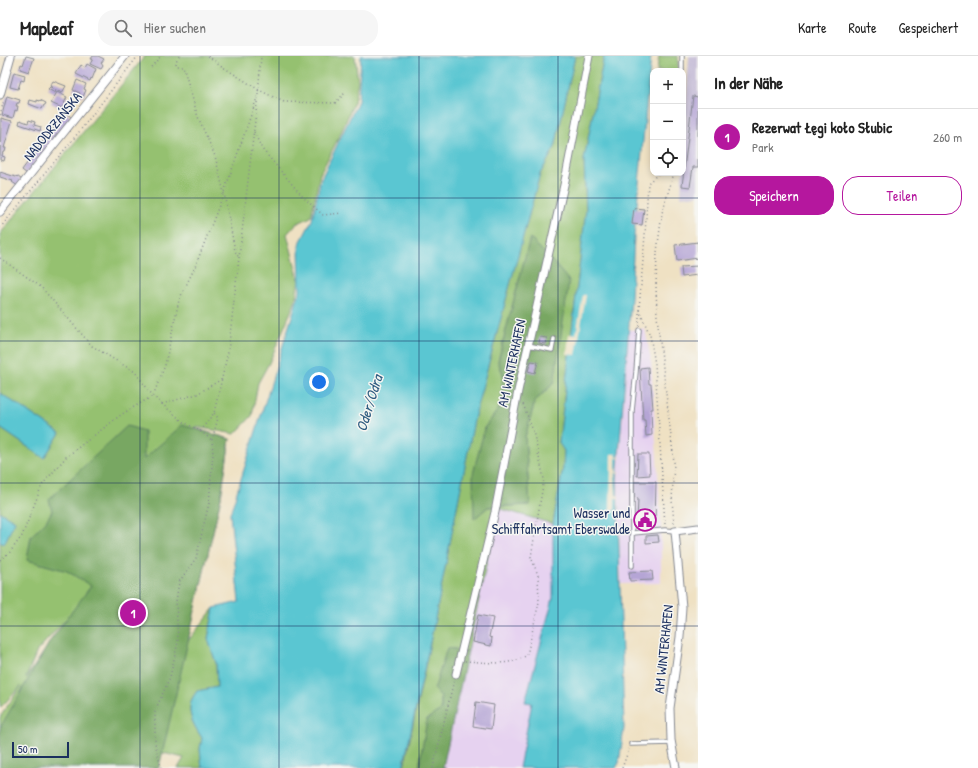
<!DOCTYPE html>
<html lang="de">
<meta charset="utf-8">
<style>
body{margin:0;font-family:"Patrick Hand",sans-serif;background:#f6f6f6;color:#222}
.controls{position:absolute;right:12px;top:12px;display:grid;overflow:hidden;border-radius:8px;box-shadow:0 2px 6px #0003}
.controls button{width:36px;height:36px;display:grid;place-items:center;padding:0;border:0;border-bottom:1px solid #e0e0e0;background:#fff;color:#222;font:20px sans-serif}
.scale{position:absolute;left:12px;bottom:10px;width:57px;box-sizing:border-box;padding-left:4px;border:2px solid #1b2f5e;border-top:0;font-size:11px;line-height:14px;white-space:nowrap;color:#1b2f5e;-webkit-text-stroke:3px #f6f6f2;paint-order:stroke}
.you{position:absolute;left:319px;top:326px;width:14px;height:14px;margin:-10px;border:3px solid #fff;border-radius:50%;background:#1a73e8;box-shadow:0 0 0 6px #1a73e833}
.badge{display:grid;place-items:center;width:26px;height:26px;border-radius:50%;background:#b5179e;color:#fff;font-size:13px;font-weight:700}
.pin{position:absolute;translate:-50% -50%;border:2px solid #fff;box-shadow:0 1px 4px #0006}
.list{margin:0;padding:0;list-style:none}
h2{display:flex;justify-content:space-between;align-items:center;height:52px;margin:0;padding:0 16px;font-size:17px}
h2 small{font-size:13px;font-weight:400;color:#767676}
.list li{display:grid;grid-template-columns:26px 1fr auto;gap:12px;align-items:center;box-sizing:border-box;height:56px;padding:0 16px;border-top:1px solid #e0e0e0}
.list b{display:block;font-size:15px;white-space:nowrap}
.list p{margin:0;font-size:13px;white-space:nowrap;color:#767676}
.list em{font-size:13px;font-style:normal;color:#767676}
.actions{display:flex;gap:8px;padding:12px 16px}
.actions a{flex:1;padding:9px 0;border:1px solid #b5179e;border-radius:16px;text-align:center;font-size:14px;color:#b5179e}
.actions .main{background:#b5179e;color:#fff}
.icon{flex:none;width:22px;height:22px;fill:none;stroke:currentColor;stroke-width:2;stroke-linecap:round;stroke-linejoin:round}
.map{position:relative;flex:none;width:698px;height:712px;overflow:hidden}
header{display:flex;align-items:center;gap:24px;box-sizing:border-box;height:56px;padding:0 20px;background:#fff;border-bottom:1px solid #e0e0e0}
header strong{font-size:19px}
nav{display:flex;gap:22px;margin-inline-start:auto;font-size:14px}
.search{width:280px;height:36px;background:#f6f6f6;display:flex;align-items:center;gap:10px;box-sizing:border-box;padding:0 14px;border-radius:16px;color:#767676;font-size:15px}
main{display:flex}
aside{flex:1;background:#fff}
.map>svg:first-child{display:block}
.built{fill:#e6d2f0}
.industrial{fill:#c8bfd8}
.green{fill:#95c16f;stroke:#587866;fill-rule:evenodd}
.forest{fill:#78a762;stroke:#4a6b60}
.water{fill:#5ac6d2;stroke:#3a7a98}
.pier{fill:#efe1c3}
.building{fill:#b5a5d5}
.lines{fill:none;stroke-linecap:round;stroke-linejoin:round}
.service-casing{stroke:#858890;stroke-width:5.5}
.minor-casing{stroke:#858890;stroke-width:9}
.path{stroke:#858890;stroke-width:1.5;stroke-dasharray:1 3;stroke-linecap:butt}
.service{stroke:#fff;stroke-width:3.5}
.minor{stroke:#fff;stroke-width:7}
.grid{fill:none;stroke:#1b2f5e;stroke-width:1;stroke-opacity:0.55}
.labels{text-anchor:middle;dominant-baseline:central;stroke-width:3;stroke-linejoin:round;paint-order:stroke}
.street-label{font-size:14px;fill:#1b2f5e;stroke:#f6f6f2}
.poi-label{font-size:14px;fill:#1b2f5e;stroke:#f6f6f2;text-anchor:end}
.water-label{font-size:15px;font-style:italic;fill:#2e5c81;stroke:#f6f6f2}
</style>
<header>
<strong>Mapleaf</strong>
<div class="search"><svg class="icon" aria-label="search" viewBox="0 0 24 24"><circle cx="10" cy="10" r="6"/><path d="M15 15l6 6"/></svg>Hier suchen</div>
<nav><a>Karte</a><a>Route</a><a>Gespeichert</a></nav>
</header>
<main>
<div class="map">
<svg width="698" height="712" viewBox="0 0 698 712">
<rect width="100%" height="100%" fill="#f6f6f2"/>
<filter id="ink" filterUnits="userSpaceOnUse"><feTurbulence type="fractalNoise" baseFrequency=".025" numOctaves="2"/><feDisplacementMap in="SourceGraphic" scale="8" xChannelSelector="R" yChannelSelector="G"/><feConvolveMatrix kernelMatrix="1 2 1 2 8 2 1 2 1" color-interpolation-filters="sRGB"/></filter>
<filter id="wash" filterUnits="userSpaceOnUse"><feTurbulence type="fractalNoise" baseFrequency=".012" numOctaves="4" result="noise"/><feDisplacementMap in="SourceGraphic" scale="16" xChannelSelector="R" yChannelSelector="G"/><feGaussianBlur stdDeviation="0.9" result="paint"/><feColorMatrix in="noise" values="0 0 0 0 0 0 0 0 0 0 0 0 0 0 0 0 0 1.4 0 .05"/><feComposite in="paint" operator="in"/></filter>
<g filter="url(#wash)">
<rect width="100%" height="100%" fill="#efe1c3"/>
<g class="built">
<path d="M645 273 651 305 661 469V527L621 528 618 423 629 274Z"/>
<path d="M498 452 553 468V542L525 645 532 647 519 712H446L443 711Z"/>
</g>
<path class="industrial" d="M689 0H698V139L681 141 682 117H683V101Z"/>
<g class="green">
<path d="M145 0H355L358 25 354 46 341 77 320 118 311 161 296 168 287 178 299 224 295 246 269 307 258 327 252 360 235 378 196 371 194 372 230 383 221 441 188 585 214 552 208 583 216 607 217 631 197 635C195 638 192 642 191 646 187 659 195 671 202 682L200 693 202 712H178L184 702 163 697 0 712V661L21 630 0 652V486L4 488 15 465 0 456V372L44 402 60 377 0 337V178ZM67 562 26 622 37 595Z"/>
<path d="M575 0H604L584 104 586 153 559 386 564 395 563 412 553 468 498 452 468 595 447 592 441 640V655L427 663 419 712H404L435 563 476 354 540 118 555 91ZM530 182 554 327 535 345 525 381 530 449 488 451 474 462 485 371 501 350 503 318 498 305Z"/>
<path d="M659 0H678V15H657Z"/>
</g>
<g class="forest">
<path d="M530 182 554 207 569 225 554 327 535 345 525 381 530 449 488 451 474 463 473 418 485 371 501 350 503 318 498 305Z"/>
<path d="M182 369 230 383 221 441 159 712H0V672L50 585 91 530 67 515 27 504 31 480 46 465 52 455 49 443 127 370 144 375V403Z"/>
<path d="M447 592 468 595 443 711 446 712H419L427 663 441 654V640L434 634Z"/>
</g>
<g class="water">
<path d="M361 0H575L555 91 540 118 476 354 435 563 403 712H202L200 693 202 682C195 671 187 659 191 646 192 642 195 638 197 635L217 631 216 607 208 583 214 552 239 546 230 458 300 235 299 189 312 164 321 123 358 45Z"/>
<path d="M604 0H651L634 180 631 242 617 423 624 672 619 707 616 712H519L532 647 525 646 553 542V468L563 412 564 395 559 387 586 153 584 104Z"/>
<path d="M0 337 60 377 44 402 0 372Z"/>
<path d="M0 456 15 465 4 488 0 486Z"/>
</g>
<g class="pier">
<path d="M583 239H586L576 299 567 298 569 278 576 279Z"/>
<path d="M611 398H616V401H621V402H616V416H620L619 417 615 418 616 439 619 440 620 442H615V454H610Z"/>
</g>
<g id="blocks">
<g class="building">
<path d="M26 0 34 2 29 16 20 13 21 8 23 9Z"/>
<path d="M93 0H98L104 3 101 7 103 10 101 13 90 8 93 3H91Z"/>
<path d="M87 8 96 13 92 23 91 22 90 25 76 18 81 9 85 12Z"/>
<path d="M14 16 25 19 24 25 21 24 18 33 10 31Z"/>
<path d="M77 24 86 28 84 33 86 34 83 41 79 39 80 37 73 34Z"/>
<path d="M53 25 66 30 62 37 56 34 55 37 48 33 50 31 53 32 50 30Z"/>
<path d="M57 36 67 41 62 52 51 47Z"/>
<path d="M7 40 20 44 19 47H17L16 50H18L17 55 15 54 13 62 2 59Z"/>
<path d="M693 40 698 41V111H693L690 131 682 130Z"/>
<path d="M30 44 37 46V44L40 45V44L46 47 45 49H44L42 53 29 48Z"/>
<path d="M66 57 71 61 44 95 27 118 22 114 47 80Z"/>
<path d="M1 62 12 65 4 92H6L5 96H3L2 100 5 101 4 105 0 104Z"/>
<path d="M20 64 28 67 29 64 35 66 34 69 41 71 40 75 19 68Z"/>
<path d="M0 116 16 121 17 120 22 124 18 130 12 126 13 125 0 121Z"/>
<path d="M634 152 644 153 642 169 632 168Z"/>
<path d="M698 186V202L677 205 675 189Z"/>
<path d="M698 210V219L682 221 681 211Z"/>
<path d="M540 281 547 282 546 288 539 287Z"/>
<path d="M531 305 538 306 535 317 528 315Z"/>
<path d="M648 311 649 328H651L653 353H651L652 379 646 380 645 364H643L640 312Z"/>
<path d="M638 398H649L650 419 637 420Z"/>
<path d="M634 426H656L655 468H637L638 442 634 441Z"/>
<path d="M658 479 659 486 646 487V480Z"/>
<path d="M652 515 653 524 630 525 629 516Z"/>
<path d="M478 559 493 562 489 581 492 582 491 590 473 586Z"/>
<path d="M476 646 494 649 491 673 473 670Z"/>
</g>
</g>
</g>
<g filter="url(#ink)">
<use href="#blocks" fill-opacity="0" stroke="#858890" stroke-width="1"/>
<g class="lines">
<g class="service-casing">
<g id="service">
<path d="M682 0V15"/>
<path d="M528 289 552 294 554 283"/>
<path d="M633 477 665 474 675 475"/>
<path d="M632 510V355L636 316 639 274"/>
<path d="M631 688 672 687"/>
</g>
</g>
<g class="minor-casing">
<g id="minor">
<path d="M0 39 11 0"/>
<path d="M0 156 125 0"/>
<path d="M456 618 495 456 518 335 566 120 589 0"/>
<path d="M676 712 671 684 670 652 680 581 682 551 675 475 698 472"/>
</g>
</g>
<g class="path">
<path d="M179 0 175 7 176 10H183L198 61 215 100 224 137 235 195 239 202"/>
<path d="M208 0 223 11 259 34 284 46 335 47 345 37"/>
<path d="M151 11 161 0"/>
<path d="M0 59 4 44"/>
<path d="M254 76 262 93 303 141 323 159 342 157"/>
<path d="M674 117 662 157 657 196 656 230 657 260 674 406 672 444 674 467"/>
<path d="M0 172 79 76 138 0"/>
<path d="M0 202 41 231 92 290 135 316 153 340 162 348 182 365 200 375 212 384"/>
<path d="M639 254 650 279 655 308 665 469"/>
<path d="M639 270V254L645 179 648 127 659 117"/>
<path d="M162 348 197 338 222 323"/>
<path d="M200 375 214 357 228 296 258 39 261 0"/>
<path d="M0 504 10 496 22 480 42 429 66 401 122 358 153 340 165 309 179 244 195 211 222 142 258 39"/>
<path d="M465 605C486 606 510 611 527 599L539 546 538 519 531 501 544 423 533 375 523 348"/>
<path d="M161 712 155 687V655L170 621 178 586 176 545 179 526 196 502 209 447 213 398 212 384 218 362 214 357"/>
<path d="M433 712 454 624"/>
<path d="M622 712 629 693"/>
</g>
<use href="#service" class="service"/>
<use href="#minor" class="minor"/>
</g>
</g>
<path class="grid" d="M140 0V712M279 0V712M419 0V712M558 0V712M0 142H698M0 285H698M0 427H698M0 570H698"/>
<defs>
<g id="civic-ring" transform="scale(1.15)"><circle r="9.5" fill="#f6f6f2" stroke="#b5179e" stroke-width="1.5"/><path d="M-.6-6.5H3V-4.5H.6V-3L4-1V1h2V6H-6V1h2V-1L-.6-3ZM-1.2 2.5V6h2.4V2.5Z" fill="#b5179e"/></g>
</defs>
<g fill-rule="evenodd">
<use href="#civic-ring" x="645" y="464"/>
</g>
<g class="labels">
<g class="street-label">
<text transform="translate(52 70) rotate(-51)">NADODRZAŃSKA</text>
<text transform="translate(511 307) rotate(-78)">AM WINTERHAFEN</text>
<text transform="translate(663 593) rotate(-84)">AM WINTERHAFEN</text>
</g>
<g class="poi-label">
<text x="630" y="456">Wasser und<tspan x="630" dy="16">Schifffahrtsamt Eberswalde</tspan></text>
</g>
<g class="water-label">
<text transform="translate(369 347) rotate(-73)">Oder/Odra</text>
</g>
</g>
</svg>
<div class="controls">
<button>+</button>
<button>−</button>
<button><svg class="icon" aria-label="locate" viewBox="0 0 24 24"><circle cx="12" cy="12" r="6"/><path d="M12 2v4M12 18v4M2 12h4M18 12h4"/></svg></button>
</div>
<div class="scale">50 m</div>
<div class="you"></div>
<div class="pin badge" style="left:133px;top:557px">1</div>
</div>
<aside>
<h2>In der Nähe<small></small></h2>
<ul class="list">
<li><span class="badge">1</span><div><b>Rezerwat Łęgi koło Słubic</b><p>Park</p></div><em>260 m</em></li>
</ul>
<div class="actions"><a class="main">Speichern</a><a>Teilen</a></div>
</aside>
</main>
